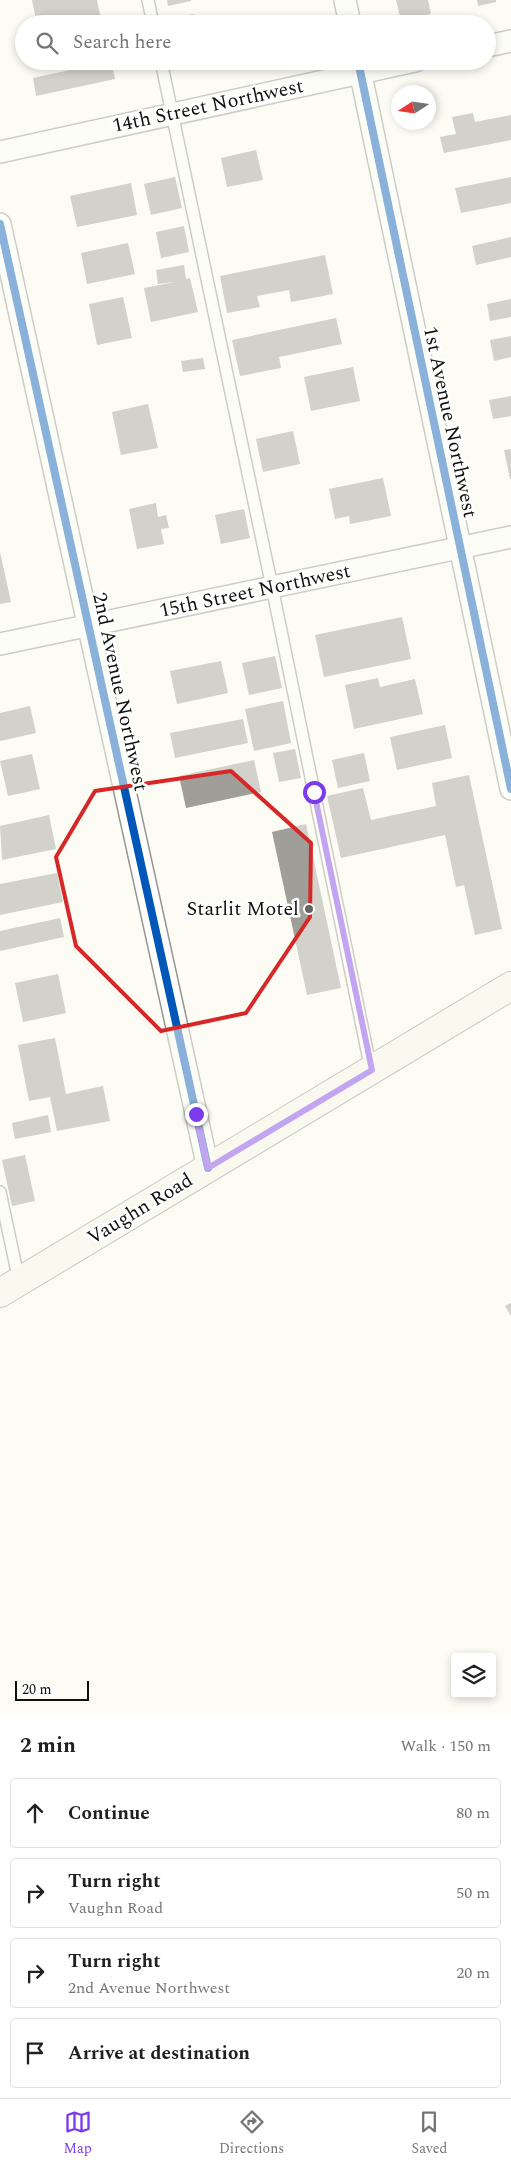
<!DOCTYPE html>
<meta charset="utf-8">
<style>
body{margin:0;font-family:Spectral,serif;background:#f6f6f6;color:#202124}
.controls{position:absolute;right:15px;bottom:15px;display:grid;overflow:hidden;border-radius:5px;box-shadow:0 2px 8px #0003}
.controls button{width:45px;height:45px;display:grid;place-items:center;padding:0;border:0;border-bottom:1px solid #e0e0e0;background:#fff;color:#202124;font:25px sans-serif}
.compass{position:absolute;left:391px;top:85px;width:45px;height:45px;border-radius:50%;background:#fff;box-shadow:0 2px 8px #0003;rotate:258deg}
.scale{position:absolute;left:15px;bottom:12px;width:74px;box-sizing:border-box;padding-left:5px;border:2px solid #0f0f0f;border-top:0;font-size:14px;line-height:18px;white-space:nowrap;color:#0f0f0f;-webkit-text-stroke:4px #fff;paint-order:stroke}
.stop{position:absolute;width:15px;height:15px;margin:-11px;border:4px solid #7c3aed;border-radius:50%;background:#fff}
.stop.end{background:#7c3aed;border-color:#fff;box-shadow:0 1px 5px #0008}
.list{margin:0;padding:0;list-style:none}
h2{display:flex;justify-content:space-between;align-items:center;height:65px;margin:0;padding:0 20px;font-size:21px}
h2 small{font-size:16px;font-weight:400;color:#757577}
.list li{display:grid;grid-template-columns:32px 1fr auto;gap:15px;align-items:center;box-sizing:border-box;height:70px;margin:0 10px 10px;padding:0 10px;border:1px solid #e0e0e0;border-radius:5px}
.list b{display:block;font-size:19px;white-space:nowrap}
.list p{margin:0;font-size:16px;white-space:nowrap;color:#757577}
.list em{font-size:16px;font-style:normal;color:#757577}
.icon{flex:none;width:28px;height:28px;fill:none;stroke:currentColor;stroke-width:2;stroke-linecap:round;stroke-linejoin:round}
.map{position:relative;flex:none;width:511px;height:1713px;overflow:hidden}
.search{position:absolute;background:#fff;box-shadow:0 2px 8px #0003;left:15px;right:15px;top:15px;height:55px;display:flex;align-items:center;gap:12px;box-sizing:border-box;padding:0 18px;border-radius:28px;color:#757577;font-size:19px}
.sheet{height:385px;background:#fff}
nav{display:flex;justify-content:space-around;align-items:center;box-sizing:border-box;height:70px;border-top:1px solid #e0e0e0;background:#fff;font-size:14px;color:#757577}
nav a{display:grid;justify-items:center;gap:2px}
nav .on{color:#7c3aed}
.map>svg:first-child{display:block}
.building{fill:#9f9e99}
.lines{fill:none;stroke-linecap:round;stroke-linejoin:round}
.service-casing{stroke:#969592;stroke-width:14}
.minor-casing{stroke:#969592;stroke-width:24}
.secondary-casing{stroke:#8c8c89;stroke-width:30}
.service{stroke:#fffefd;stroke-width:11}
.minor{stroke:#fffefd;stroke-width:21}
.secondary{stroke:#f5f5eb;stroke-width:28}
.cycleway-casing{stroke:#fff;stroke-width:11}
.cycleway{stroke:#0057b8;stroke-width:8}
.route{stroke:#7c3aed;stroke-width:6}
.marked{fill:none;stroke:#d62828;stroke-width:4;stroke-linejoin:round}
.poi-dot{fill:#62625f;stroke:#fff;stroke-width:2}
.labels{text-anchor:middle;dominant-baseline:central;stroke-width:5;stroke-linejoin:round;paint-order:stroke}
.street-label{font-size:20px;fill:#0f0f0f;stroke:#fff}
.poi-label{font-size:20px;fill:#0f0f0f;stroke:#fff;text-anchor:end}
</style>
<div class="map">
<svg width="511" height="1713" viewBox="0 0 511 1713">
<rect width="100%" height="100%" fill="#fcfbf4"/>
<g class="building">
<path d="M32 0H97L102 24H37Z"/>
<path d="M167 0H191V1L168 6Z"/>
<path d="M396 0H428L431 14 401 21Z"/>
<path d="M477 0H496V2L478 6Z"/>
<path d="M194 14 196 24H165L164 20Z"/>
<path d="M281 20 282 24H265V23Z"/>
<path d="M111 61 115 79 36 96 33 78Z"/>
<path d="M473 113 475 122 511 115V140L444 153 440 137 456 134 452 117Z"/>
<path d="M256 150 263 180 227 187 221 158Z"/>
<path d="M175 177 182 208 151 215 144 184Z"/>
<path d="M511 177V203L461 213 455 188Z"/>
<path d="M131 183 137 215 77 227 70 196Z"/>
<path d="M184 226 189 252 161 258 156 232Z"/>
<path d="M511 237V257L476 265 472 246Z"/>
<path d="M128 243 135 274 87 284 81 253Z"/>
<path d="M325 255 333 294 291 302 289 290 257 296 260 307 227 313 220 276Z"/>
<path d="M184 265 186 279 190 278 198 312 151 322 144 288 175 282 158 284 156 270Z"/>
<path d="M123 297 132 338 97 345 89 304Z"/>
<path d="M511 299V317L490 321 487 304Z"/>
<path d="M336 318 342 344 279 357 281 368 240 376 232 340Z"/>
<path d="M511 336V357L494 361 490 340Z"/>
<path d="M203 358 205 369 183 372 181 361Z"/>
<path d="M353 367 360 401 311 411 304 377Z"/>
<path d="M511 396V416L493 419 489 400Z"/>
<path d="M148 404 158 448 121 455 112 412Z"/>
<path d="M293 431 300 464 263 472 256 439Z"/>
<path d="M511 449V479H510L504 450Z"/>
<path d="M383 478 391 516 350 524 349 516 335 519 329 489Z"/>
<path d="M156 503 158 517 166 515 169 528 161 529 164 544 137 549 129 509Z"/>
<path d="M244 509 250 538 221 544 215 515Z"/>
<path d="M0 552 11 602 0 604Z"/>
<path d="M402 617 411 659 324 677 315 635Z"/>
<path d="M275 656 282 688 249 695 242 663Z"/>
<path d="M221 661 228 693 177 704 170 671Z"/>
<path d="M378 678 380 687 415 679 423 714 354 729 345 685Z"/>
<path d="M283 701 291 743 254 751 245 709Z"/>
<path d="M30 706 36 733 0 741V713Z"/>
<path d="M243 719 248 743 175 758 170 733Z"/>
<path d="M445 725 452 758 397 770 390 737Z"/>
<path d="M295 749 301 778 279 782 273 753Z"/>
<path d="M364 753 370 781 338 788 332 760Z"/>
<path d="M32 754 40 789 8 796 0 761Z"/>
<path d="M254 760 261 792 186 808 179 776Z"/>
<path d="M469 775 502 929 475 935 464 885 456 887 445 835 341 858 327 796 363 788 371 820 436 806 432 783Z"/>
<path d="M49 815 56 849 2 860 0 826Z"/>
<path d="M306 824 341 988 307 995 272 832Z"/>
<path d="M57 873 63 902 0 915V884Z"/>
<path d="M60 918 64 937 0 951V931Z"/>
<path d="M58 974 66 1013 23 1022 15 983Z"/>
<path d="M55 1038 66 1094 103 1086 110 1121 57 1131 50 1097 29 1101 18 1045Z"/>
<path d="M48 1115 51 1132 15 1139 12 1123Z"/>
<path d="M25 1155 35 1201 12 1206 2 1160Z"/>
<path d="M511 1303V1316L505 1306Z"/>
</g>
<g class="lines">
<g class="service-casing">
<g id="service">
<path d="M148 0 153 24"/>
<path d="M161 61 272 587 371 1070"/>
<path d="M0 1192 19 1281"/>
</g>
</g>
<g class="minor-casing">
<g id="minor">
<path d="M345 0 350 24"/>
<path d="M487 46 511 41"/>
<path d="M358 61 511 789"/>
<path d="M0 152 415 61"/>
<path d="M0 224 208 1168"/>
<path d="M0 644 511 537"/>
</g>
</g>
<g class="secondary-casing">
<path id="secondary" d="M0 1293 511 986"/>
</g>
<use href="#service" class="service"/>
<use href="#minor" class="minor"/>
<use href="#secondary" class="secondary"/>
<g class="cycleway-casing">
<g id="cycleway">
<path d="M358 61 511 789"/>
<path d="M0 224 208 1168"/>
</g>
</g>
<use href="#cycleway" class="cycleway"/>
</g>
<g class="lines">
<path class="route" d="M196 1114 208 1168 372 1070 314 792"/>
</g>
<path d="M0 0H511V1713H0ZM231 771 311 843 310 917 246 1013 161 1031 76 946 56 857 95 791Z" fill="#fcfbf4" fill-opacity=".55" fill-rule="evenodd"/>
<path class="marked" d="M231 771 311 843 310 917 246 1013 161 1031 76 946 56 857 95 791Z"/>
<circle class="poi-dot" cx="309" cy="909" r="5"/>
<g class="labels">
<g class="street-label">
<text transform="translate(208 106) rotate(-12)">14th Street Northwest</text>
<text transform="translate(450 422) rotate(78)">1st Avenue Northwest</text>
<text transform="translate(255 591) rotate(-12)">15th Street Northwest</text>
<text transform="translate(120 692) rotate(78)">2nd Avenue Northwest</text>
<text transform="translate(140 1209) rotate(-31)">Vaughn Road</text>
</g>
<g class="poi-label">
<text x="299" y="909">Starlit Motel</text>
</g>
</g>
</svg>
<div class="controls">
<button><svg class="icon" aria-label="layers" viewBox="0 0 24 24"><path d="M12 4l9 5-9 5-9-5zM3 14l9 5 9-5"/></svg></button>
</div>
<svg class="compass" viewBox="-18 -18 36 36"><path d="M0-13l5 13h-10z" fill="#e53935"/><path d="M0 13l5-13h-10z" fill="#757577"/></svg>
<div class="scale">20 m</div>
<div class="stop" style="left:314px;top:792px"></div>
<div class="stop end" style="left:196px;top:1114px"></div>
<div class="search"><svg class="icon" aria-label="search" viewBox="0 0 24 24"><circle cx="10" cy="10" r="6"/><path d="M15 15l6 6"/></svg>Search here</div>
</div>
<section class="sheet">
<h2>2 min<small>Walk · 150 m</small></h2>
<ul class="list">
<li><svg class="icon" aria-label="ahead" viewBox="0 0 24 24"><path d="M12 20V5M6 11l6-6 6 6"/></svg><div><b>Continue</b></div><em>80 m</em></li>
<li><svg class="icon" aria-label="right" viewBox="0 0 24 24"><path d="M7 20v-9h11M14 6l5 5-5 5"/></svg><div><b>Turn right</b><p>Vaughn Road</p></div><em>50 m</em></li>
<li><svg class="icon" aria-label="right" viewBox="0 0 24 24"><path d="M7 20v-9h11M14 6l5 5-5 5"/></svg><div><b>Turn right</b><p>2nd Avenue Northwest</p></div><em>20 m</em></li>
<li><svg class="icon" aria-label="arrive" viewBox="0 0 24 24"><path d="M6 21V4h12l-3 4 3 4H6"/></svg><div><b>Arrive at destination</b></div></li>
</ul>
</section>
<nav>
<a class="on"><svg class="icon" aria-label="map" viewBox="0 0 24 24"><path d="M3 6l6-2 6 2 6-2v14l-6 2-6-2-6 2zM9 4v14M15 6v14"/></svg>Map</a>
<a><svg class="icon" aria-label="directions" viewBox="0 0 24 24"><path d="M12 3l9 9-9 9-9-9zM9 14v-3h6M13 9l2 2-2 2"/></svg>Directions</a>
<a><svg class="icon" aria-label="saved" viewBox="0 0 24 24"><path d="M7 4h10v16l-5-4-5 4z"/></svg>Saved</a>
</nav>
